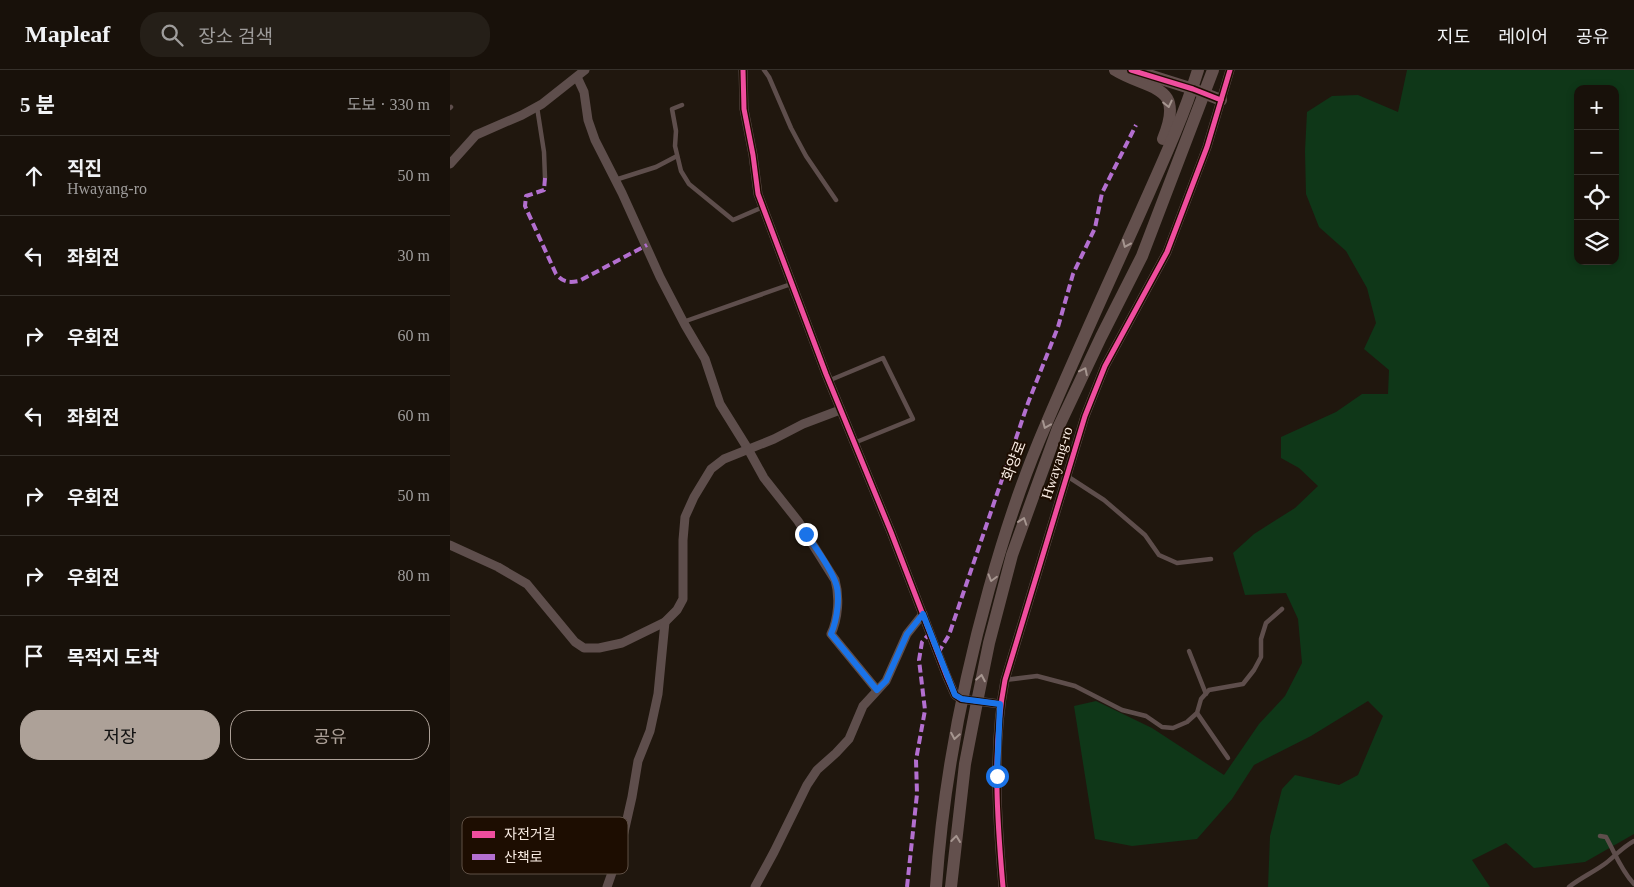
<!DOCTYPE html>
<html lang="ko">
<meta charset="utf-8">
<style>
body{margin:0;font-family:"Times New Roman","Noto Sans KR",serif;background:#251f18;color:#f1f3f6}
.controls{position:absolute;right:15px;top:15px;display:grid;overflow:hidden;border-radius:10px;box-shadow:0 2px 8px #0003}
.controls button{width:45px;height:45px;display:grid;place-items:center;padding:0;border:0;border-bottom:1px solid #36312b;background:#18110a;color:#f1f3f6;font:25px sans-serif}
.stop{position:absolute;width:15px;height:15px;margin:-11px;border:4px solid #1a73e8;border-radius:50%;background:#fff}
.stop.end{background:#1a73e8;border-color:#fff;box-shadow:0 1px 5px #0008}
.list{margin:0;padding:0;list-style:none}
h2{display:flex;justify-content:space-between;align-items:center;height:65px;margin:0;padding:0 20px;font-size:21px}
h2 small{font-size:16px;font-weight:400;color:#9f9d9c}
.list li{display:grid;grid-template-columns:32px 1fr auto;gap:15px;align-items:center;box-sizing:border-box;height:80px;padding:0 20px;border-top:1px solid #36312b}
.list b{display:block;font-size:19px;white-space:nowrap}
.list p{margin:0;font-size:16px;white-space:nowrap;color:#9f9d9c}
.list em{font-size:16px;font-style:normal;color:#9f9d9c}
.actions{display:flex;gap:10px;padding:15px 20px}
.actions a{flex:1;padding:11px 0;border:1px solid #ada198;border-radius:20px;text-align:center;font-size:18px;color:#ada198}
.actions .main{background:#ada198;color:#111}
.icon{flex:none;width:28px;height:28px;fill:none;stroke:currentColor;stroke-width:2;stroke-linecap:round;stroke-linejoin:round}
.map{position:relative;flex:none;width:1184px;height:817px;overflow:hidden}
header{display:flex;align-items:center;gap:30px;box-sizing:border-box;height:70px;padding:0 25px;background:#18110a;border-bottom:1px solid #36312b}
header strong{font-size:24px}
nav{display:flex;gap:28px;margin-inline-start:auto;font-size:18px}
.search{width:350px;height:45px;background:#251f18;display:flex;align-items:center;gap:12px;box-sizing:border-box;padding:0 18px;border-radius:20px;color:#9f9d9c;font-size:19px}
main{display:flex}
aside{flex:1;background:#18110a}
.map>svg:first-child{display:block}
.green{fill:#0f3718;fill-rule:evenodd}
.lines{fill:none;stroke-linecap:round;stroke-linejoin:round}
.service{stroke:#5e4e4c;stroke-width:4.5}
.minor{stroke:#5e4e4c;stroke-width:9}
.secondary{stroke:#63504d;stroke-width:12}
.quiet{stroke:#b36fd0;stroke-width:4;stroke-dasharray:8 4;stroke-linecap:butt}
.cycleway-casing{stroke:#1d0d01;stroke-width:8}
.cycleway{stroke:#ef4d9e;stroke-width:5}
.oneway{stroke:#a69690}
.route{stroke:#1a73e8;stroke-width:6}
.labels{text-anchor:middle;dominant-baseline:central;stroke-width:4;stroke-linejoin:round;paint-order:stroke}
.street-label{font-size:15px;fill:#f9ece3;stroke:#1d0d01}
.key{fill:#1d0d01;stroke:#5f5045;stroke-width:1}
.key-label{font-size:14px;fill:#f9ece3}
</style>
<header>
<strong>Mapleaf</strong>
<div class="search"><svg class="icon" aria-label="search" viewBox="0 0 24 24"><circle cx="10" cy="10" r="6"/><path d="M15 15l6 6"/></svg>장소 검색</div>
<nav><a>지도</a><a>레이어</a><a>공유</a></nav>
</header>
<main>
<aside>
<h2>5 분<small>도보 · 330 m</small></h2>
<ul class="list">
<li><svg class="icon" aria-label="ahead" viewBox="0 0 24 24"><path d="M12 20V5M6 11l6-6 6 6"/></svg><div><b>직진</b><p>Hwayang-ro</p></div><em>50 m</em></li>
<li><svg class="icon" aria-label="left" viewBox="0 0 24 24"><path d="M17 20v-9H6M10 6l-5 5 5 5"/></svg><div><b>좌회전</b></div><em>30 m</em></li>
<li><svg class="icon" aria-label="right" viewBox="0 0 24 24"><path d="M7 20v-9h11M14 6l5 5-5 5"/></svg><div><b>우회전</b></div><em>60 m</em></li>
<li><svg class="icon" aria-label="left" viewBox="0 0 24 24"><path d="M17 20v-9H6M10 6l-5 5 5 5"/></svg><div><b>좌회전</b></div><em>60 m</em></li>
<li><svg class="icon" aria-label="right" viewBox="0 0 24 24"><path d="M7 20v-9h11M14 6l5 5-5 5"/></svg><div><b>우회전</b></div><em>50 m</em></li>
<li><svg class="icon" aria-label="right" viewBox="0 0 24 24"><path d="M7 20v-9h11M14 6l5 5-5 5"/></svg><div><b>우회전</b></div><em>80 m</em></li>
<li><svg class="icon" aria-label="arrive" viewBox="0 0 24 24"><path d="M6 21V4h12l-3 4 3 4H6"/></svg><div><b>목적지 도착</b></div></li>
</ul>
<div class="actions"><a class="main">저장</a><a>공유</a></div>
</aside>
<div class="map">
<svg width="1184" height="817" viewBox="0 0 1184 817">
<rect width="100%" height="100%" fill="#20170e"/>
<path class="green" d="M957 0H1184V764L1135 792 1084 798 1056 773 1022 790 1040 817H818L820 766 832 719 845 705 889 715 908 705 933 646 918 631 861 666 804 695 782 729 747 769 682 776 645 769 624 636 646 631 702 658 774 705 809 654 835 626 852 593 848 549 836 523 795 525 783 483 804 464 845 438 868 416 849 398 831 388V367L886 342 912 324H938L939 300 914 279 926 253 917 218 896 181 869 157 856 124 855 81 857 42 882 26 908 25 948 42ZM1128 19H1165V191H1128Z"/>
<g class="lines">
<g class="service">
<path d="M314 0 319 7 341 58 356 86 386 130"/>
<path d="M232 35 222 39 226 61 225 76 231 101 239 114 283 150 313 137"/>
<path d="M87 37 94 82 95 108"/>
<path d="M0 38 1 37"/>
<path d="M165 110 206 97 227 86"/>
<path d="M233 252 341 214"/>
<path d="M378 311 433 288 463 349 404 373"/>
<path d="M617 406 654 430 695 465 709 485 727 493 761 489"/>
<path d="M739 581 756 624"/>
<path d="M555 610 587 606 625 616 672 640 696 646 712 657 723 658 737 652 747 643 751 629 759 620 793 614 804 600 811 587V569L816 553 832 539"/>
<path d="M747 643 778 688"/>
<path d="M1150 766 1156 767C1165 783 1171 800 1184 814"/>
<path d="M1119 817C1130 808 1144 802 1156 793 1165 786 1173 777 1184 771"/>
</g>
<g class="minor">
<path d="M293 0 294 39 303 85 308 124 376 304 441 462 497 607 505 625 511 629 550 634"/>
<path d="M127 7 134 22 138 50 145 70 172 123 210 207 235 255 255 289 270 334 298 379 314 408 348 451 385 510C390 527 388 549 381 564L427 620"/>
<path d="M0 94 26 65 72 45 92 34 135 0"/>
<path d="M0 475 48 497 77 514 125 572 134 578H149L172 573 215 552 227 540 233 529V470L235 447 244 427 261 399 274 389 324 369 353 354 390 340"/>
<path d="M157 817 170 780 182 727 188 691 200 661 208 624 215 552"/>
<path d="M305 817 324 782 357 715 367 700 386 683 399 669 413 636 436 611 457 564 473 544"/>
<path d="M553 817C547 749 542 677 555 610L635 346 655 296 717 182 757 77 780 0"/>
</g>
<g class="secondary">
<path d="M665 0C699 21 736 13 713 69"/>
<path d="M686 1 743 19 771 30"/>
<path d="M486 817C493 716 512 616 539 519 553 469 569 419 589 371 620 297 653 225 686 152 708 102 732 52 748 0"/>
<path d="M501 817 515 694 527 632 539 573 562 485 608 358 651 267 692 186 763 0"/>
</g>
<g class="quiet">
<path d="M95 108 94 120 76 126 75 136 106 204C113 212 118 213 129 211L197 175"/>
<path d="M488 583 499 565 578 333 608 257 623 204 645 158 652 123 686 55"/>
<path d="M457 817 467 724 466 690 475 640 469 590 472 572 480 563"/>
</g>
<g class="cycleway-casing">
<g id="cycleway">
<path d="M293 0 294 39 303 85 308 124 376 304 441 462 497 607 505 625 511 629 550 634"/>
<path d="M681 0 743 19 771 30"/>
<path d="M553 817C547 749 542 677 555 610L635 346 655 296 717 182 757 77 780 0"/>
</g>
</g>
<use href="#cycleway" class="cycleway"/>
</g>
<defs><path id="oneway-chevron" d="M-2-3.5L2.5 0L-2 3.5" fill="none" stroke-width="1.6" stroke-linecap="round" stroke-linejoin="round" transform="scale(1.25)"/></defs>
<g class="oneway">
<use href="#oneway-chevron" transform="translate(718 34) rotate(77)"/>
<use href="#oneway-chevron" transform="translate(676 174) rotate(114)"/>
<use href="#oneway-chevron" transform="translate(634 301) rotate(-64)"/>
<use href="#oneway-chevron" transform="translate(596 355) rotate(113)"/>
<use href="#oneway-chevron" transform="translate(573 451) rotate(-71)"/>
<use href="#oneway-chevron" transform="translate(542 508) rotate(106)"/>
<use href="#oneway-chevron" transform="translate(531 608) rotate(-79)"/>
<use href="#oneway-chevron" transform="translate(505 666) rotate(100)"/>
<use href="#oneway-chevron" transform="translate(506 769) rotate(-83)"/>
</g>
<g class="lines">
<path class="route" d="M356 464C366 478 378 494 385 511 391 525 387 550 381 564L427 620 436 611 457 564 473 544 505 625 512 629 550 634 547 706"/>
</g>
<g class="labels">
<g class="street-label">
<text transform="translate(564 391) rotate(-69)">화양로</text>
<text transform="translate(607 393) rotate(-73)">Hwayang-ro</text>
</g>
</g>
<rect x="12" y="747" width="166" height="57" rx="8" class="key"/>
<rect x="22" y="761" width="23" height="7" fill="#ef4d9e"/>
<rect x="22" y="784" width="23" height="6" fill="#b36fd0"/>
<g class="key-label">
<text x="54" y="769">자전거길</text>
<text x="54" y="792">산책로</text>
</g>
</svg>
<div class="controls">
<button>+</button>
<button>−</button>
<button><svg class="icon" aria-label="locate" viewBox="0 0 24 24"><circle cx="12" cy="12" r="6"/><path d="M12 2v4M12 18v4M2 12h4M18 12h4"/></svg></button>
<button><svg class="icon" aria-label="layers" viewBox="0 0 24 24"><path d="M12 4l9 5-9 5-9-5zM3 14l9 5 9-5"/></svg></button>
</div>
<div class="stop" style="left:547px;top:706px"></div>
<div class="stop end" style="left:356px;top:464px"></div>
</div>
</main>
